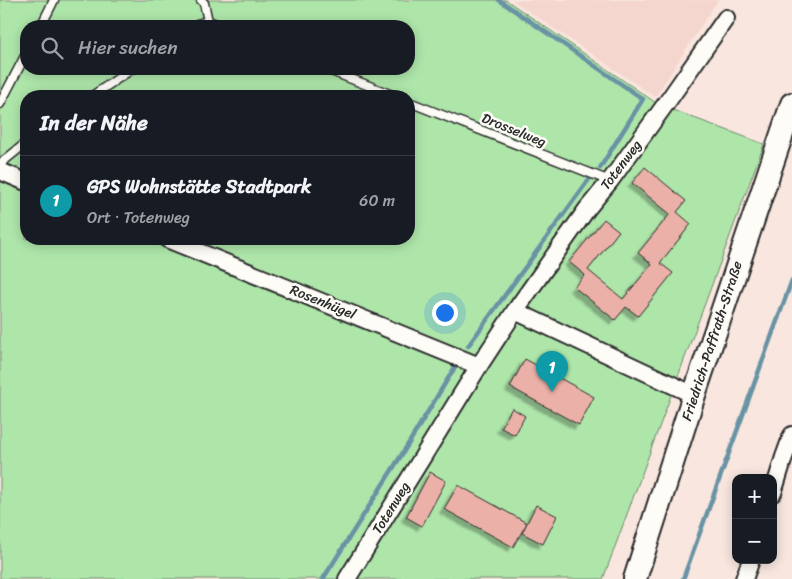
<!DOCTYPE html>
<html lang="de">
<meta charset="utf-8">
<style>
body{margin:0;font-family:Sriracha,sans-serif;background:#20242c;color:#f1f3f6}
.controls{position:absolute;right:15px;bottom:15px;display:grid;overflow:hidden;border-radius:10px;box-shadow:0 2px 12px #0003}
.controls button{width:45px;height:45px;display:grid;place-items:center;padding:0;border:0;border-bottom:1px solid #363941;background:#171b24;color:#f1f3f6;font:25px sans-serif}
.you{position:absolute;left:444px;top:312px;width:18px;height:18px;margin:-12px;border:4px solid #fff;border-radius:50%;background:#1a73e8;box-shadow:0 0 0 8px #1a73e833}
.badge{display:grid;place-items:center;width:32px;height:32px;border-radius:50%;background:#0b8043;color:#fff;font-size:16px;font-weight:700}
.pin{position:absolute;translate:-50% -41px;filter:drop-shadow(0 1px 2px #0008)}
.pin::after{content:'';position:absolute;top:26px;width:18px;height:15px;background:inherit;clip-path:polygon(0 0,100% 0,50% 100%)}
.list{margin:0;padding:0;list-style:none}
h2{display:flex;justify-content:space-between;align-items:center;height:65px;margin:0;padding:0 20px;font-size:21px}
h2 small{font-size:16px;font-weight:400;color:#9ea1a6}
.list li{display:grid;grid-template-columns:32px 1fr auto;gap:15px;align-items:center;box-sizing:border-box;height:90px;padding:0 20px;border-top:1px solid #363941}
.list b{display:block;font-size:19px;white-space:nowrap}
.list p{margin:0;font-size:16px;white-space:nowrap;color:#9ea1a6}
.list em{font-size:16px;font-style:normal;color:#9ea1a6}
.icon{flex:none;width:28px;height:28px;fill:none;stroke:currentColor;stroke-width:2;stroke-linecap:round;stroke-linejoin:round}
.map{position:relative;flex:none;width:792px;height:579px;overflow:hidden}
.search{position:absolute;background:#171b24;box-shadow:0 2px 12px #0003;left:20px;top:20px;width:395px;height:55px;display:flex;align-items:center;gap:12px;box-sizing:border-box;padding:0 18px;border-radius:20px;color:#9ea1a6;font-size:19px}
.panel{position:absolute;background:#171b24;box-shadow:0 2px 12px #0003;left:20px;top:90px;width:395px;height:155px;border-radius:20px}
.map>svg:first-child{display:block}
.built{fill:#f4d6ce}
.green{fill:#aee6aa;stroke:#6c886a;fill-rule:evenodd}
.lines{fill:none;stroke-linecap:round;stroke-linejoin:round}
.stream{stroke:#6993a4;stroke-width:4.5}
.building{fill:#ebb1a8;stroke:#2b2b2b;filter:url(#shadow)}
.service-casing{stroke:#2b2b2b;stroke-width:11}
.minor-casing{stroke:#2b2b2b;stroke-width:20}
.secondary-casing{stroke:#2b2b2b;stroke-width:26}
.service{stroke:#fdfcf7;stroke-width:8}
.minor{stroke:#fdfcf7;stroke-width:16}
.secondary{stroke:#fdfcf7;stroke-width:22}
.labels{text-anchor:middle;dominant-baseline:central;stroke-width:5;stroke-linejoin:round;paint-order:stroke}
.street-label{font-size:14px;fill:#2b2b2b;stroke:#fdfcf7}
</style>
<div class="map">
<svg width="792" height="579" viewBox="0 0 792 579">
<defs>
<filter id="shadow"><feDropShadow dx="-4.5" dy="4.5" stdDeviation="1" flood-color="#0004"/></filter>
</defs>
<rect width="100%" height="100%" fill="#f8e6df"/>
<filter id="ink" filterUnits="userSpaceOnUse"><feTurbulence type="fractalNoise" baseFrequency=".02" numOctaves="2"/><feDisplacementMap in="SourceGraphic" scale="10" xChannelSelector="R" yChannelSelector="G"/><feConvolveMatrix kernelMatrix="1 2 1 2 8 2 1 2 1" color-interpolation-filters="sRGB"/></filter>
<g filter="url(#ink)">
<path class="built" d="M512 0H718L655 97Z"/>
<path class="green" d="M0 0H506L659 105 764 144 603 579H0ZM26 26H409V69H26ZM26 96H409V239H26Z"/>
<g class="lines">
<g class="stream">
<path d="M499 0 643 99 600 168"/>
<path d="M468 346 590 178"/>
<path d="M323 579 404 451 455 367"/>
<path d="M683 579 792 280"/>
</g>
</g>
<g class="building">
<path d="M645 167 686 201 677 212 691 224 660 263 673 273 638 316 626 307 615 320 574 287 585 275 569 262 604 219 619 231 588 270 623 299 652 264 638 253 670 214 632 183Z"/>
<path d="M525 359 594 397 579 425 510 387Z"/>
<path d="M512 408 525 416 515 435 501 428Z"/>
<path d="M430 472 446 481 422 526 406 517Z"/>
<path d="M458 485 527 523 513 547 444 509Z"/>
<path d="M536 505 557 516 543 544 522 533Z"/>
</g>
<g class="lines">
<g class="service-casing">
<g id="service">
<path d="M201 0 204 3 208 21 222 26"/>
<path d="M41 26 54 0"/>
<path d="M194 26 197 24 208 21"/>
<path d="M326 69 395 96"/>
<path d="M92 96 132 69"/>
<path d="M409 102 610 181"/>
<path d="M0 104 26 54"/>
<path d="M0 164 26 143"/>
</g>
</g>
<g class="minor-casing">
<g id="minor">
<path d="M0 171 26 182"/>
<path d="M167 239 479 366"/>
<path d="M515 311 694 395"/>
<path d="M773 493 784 457 792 435"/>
<path d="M347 579 479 366 515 311 587 209 610 181 670 98 726 18"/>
<path d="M744 579 751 560"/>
</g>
</g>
<g class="secondary-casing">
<path id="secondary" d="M635 579 694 395 792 104"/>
</g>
<use href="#service" class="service"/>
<use href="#minor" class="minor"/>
<use href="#secondary" class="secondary"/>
</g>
</g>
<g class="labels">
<g class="street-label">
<text transform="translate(514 130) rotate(22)">Drosselweg</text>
<text transform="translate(621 165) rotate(-53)">Totenweg</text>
<text transform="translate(323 302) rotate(22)">Rosenhügel</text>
<text transform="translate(712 341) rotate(-72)">Friedrich-Paffrath-Straße</text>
<text transform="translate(391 508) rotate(-58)">Totenweg</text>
</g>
</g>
</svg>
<div class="controls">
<button>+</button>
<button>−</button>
</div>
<div class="you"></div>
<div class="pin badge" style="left:552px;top:392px;background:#0f9aa8">1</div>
<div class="search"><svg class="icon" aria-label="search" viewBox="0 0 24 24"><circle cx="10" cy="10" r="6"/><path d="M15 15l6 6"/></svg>Hier suchen</div>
<section class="panel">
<h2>In der Nähe<small></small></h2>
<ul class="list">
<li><span class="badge" style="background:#0f9aa8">1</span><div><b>GPS Wohnstätte Stadtpark</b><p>Ort · Totenweg</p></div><em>60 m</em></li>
</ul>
</section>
</div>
